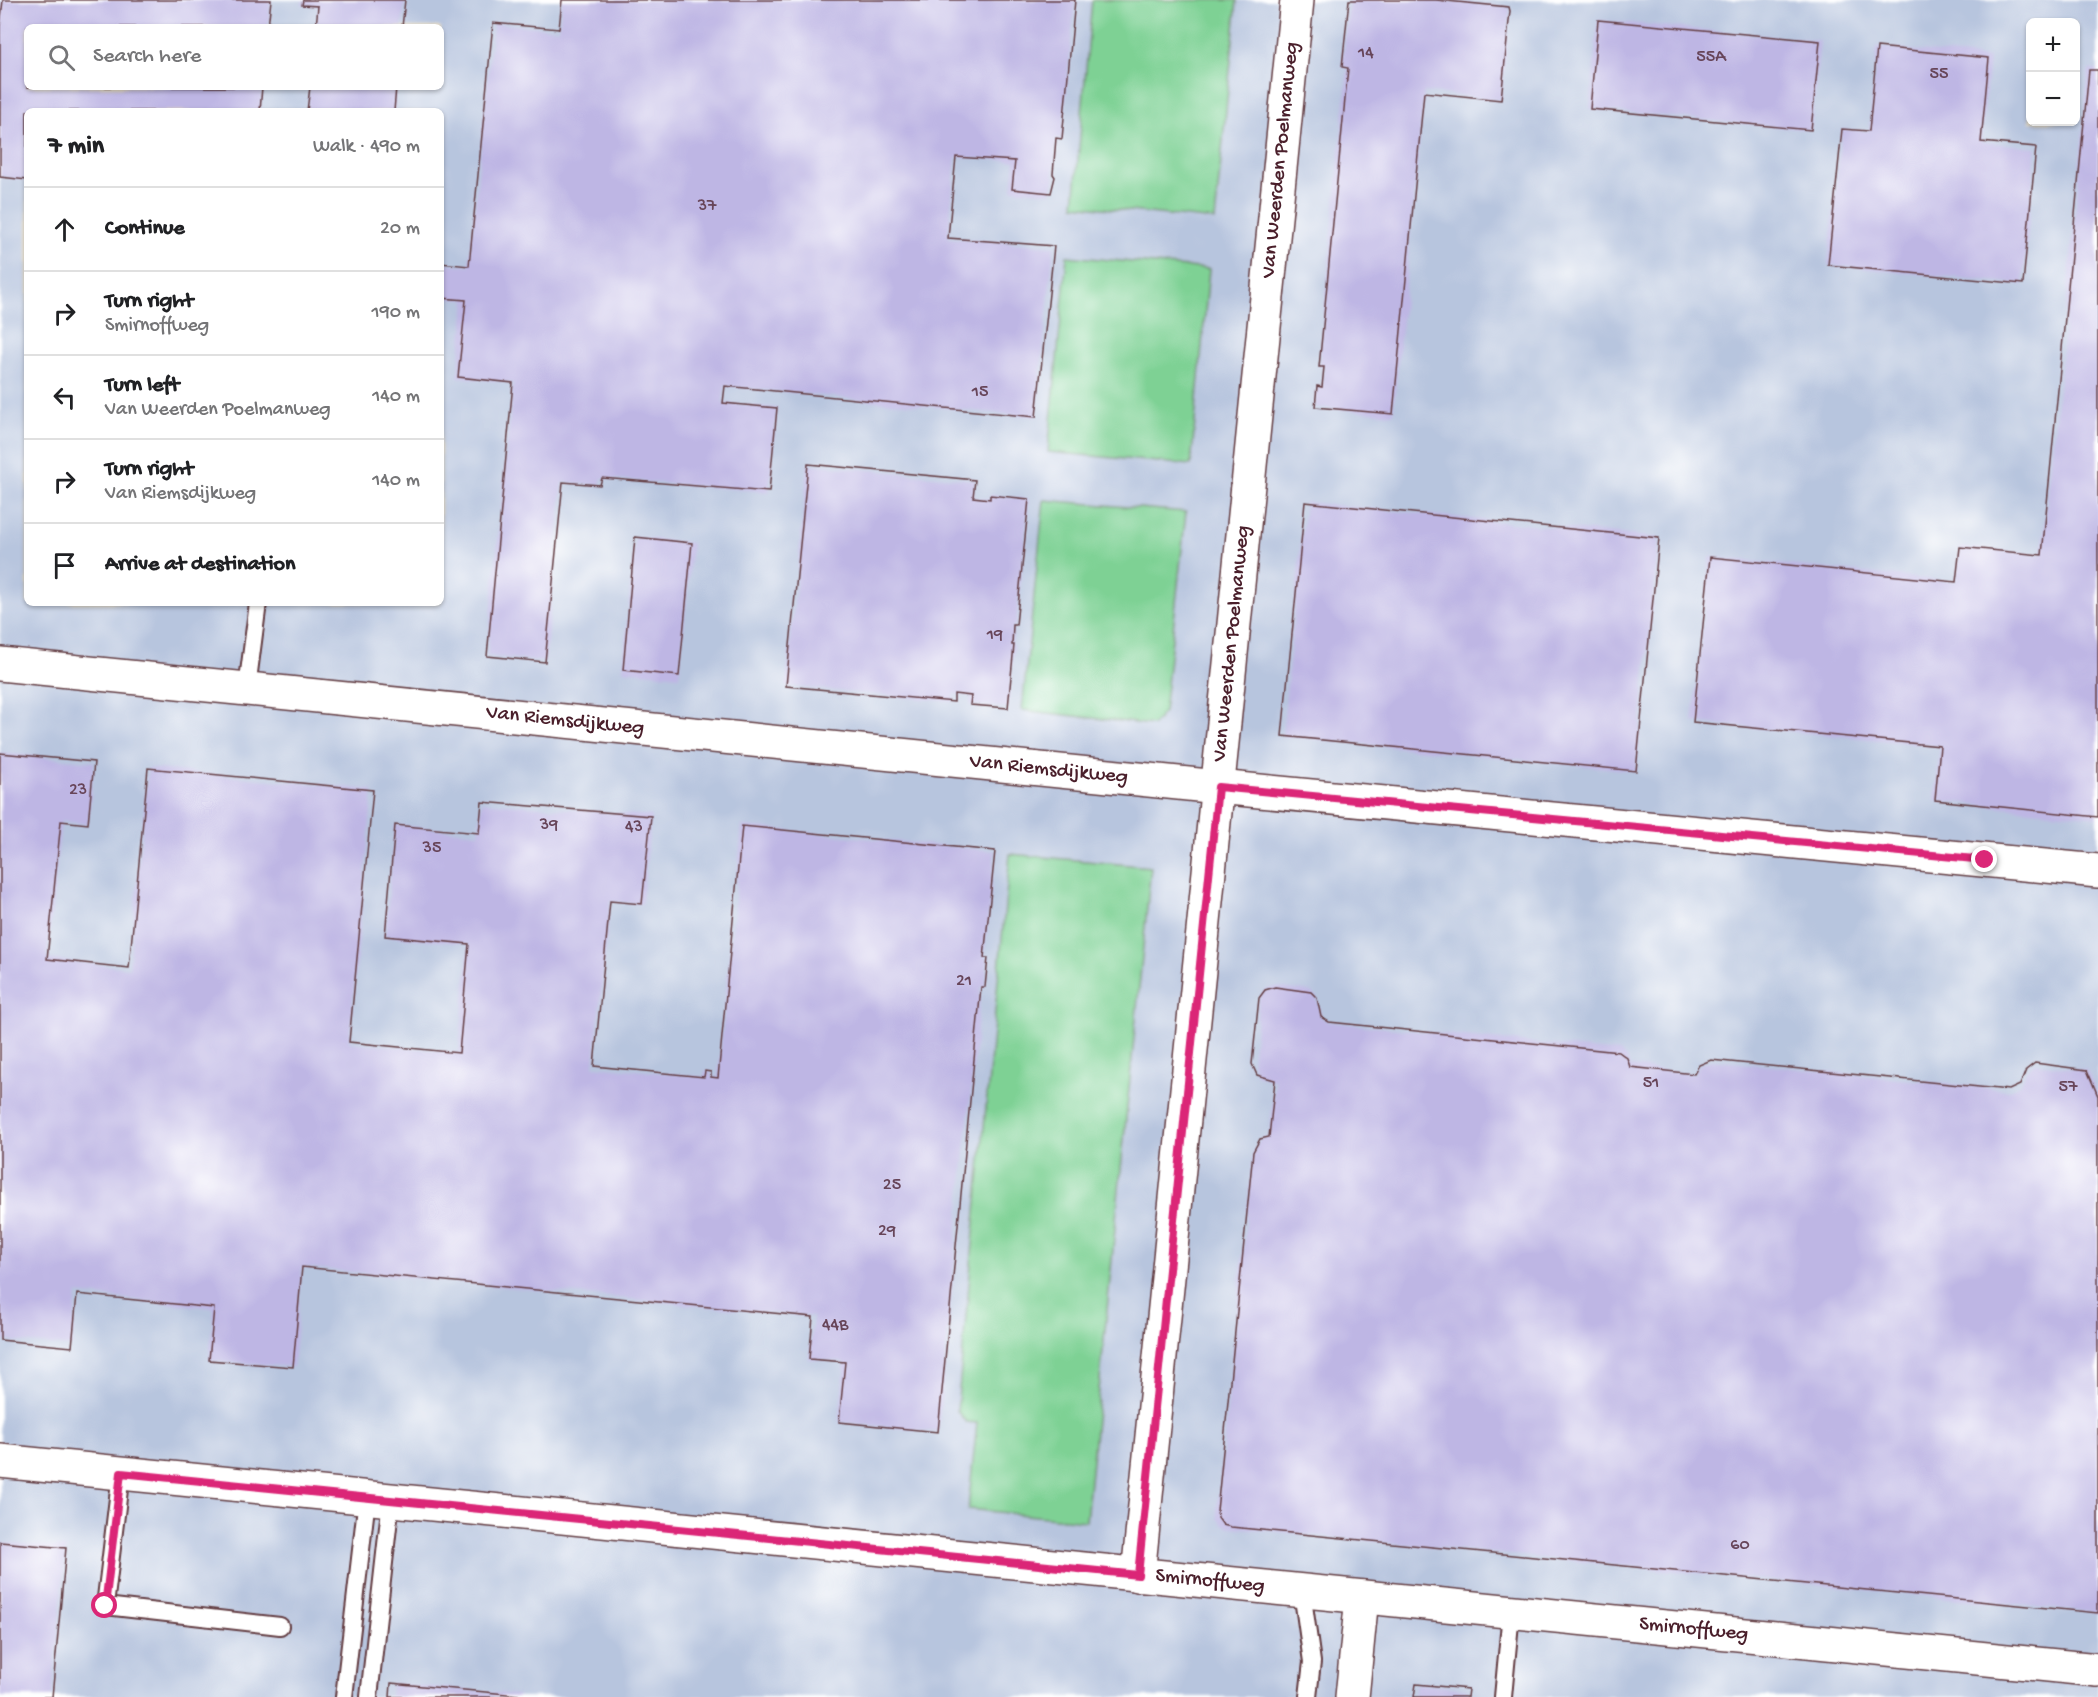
<!DOCTYPE html>
<meta charset="utf-8">
<style>
body{margin:0;font-family:"Gochi Hand",sans-serif;background:#f6f6f6;color:#202124}
.controls{position:absolute;right:18px;top:18px;display:grid;overflow:hidden;border-radius:9px;box-shadow:0 2px 4px #0004}
.controls button{width:54px;height:54px;display:grid;place-items:center;padding:0;border:0;border-bottom:2px solid #e0e0e0;background:#fff;color:#202124;font:30px sans-serif}
.stop{position:absolute;width:18px;height:18px;margin:-14px;border:4px solid #db2777;border-radius:50%;background:#fff}
.stop.end{background:#db2777;border-color:#fff;box-shadow:0 2px 6px #0008}
.list{margin:0;padding:0;list-style:none}
h2{display:flex;justify-content:space-between;align-items:center;height:78px;margin:0;padding:0 24px;font-size:26px}
h2 small{font-size:20px;font-weight:400;color:#757577}
.list li{display:grid;grid-template-columns:39px 1fr auto;gap:18px;align-items:center;box-sizing:border-box;height:84px;padding:0 24px;border-top:2px solid #e0e0e0}
.list b{display:block;font-size:22px;white-space:nowrap}
.list p{margin:0;font-size:20px;white-space:nowrap;color:#757577}
.list em{font-size:20px;font-style:normal;color:#757577}
.icon{flex:none;width:33px;height:33px;fill:none;stroke:currentColor;stroke-width:2;stroke-linecap:round;stroke-linejoin:round}
.map{position:relative;flex:none;width:2098px;height:1697px;overflow:hidden}
.search{position:absolute;background:#fff;box-shadow:0 2px 4px #0004;left:24px;top:24px;width:420px;height:66px;display:flex;align-items:center;gap:15px;box-sizing:border-box;padding:0 21px;border-radius:9px;color:#757577;font-size:22px}
.panel{position:absolute;background:#fff;box-shadow:0 2px 4px #0004;left:24px;top:108px;width:420px;height:498px;border-radius:9px}
.map>svg:first-child{display:block}
.industrial{fill:#b7c5de;fill-rule:evenodd}
.green{fill:#7ed194;stroke:#647860;stroke-width:1.5}
.building{fill:#beb6e4}
.lines{fill:none;stroke-linecap:round;stroke-linejoin:round}
.lane-casing{stroke:#633d43;stroke-width:20}
.street-casing{stroke:#633d43;stroke-width:36}
.lane{stroke:#fff;stroke-width:16}
.street{stroke:#fff;stroke-width:33}
.route{stroke:#db2777;stroke-width:8}
.labels{text-anchor:middle;dominant-baseline:central;stroke-width:5;stroke-linejoin:round;paint-order:stroke}
.number-label{font-size:18px;fill:#674559}
.street-label{font-size:21px;fill:#4a1f2b;stroke:#fff}
</style>
<div class="map">
<svg width="2098" height="1697" viewBox="0 0 2098 1697">
<rect width="100%" height="100%" fill="#fff"/>
<filter id="ink" filterUnits="userSpaceOnUse"><feTurbulence type="fractalNoise" baseFrequency=".0167" numOctaves="2"/><feDisplacementMap in="SourceGraphic" scale="12" xChannelSelector="R" yChannelSelector="G"/><feConvolveMatrix kernelMatrix="1 2 1 2 8 2 1 2 1" color-interpolation-filters="sRGB"/></filter>
<filter id="wash" filterUnits="userSpaceOnUse"><feTurbulence type="fractalNoise" baseFrequency=".008" numOctaves="4" result="noise"/><feDisplacementMap in="SourceGraphic" scale="24" xChannelSelector="R" yChannelSelector="G"/><feGaussianBlur stdDeviation="1.35" result="paint"/><feColorMatrix in="noise" values="0 0 0 0 0 0 0 0 0 0 0 0 0 0 0 0 0 1.4 0 .05"/><feComposite in="paint" operator="in"/></filter>
<g filter="url(#wash)">
<rect width="100%" height="100%" fill="#f1e5ca"/>
<path class="industrial" d="M0 0H2098V1697H0ZM2030 22H2076V122H2030ZM27 27H441V87H27ZM27 111H441V603H27Z"/>
<g class="green">
<path d="M1092 0H1237L1215 220 1074 205Z"/>
<path d="M1067 256 1209 269 1191 465 1048 452Z"/>
<path d="M1044 500 1186 512 1164 712 1153 725 1022 710Z"/>
<path d="M1010 854 1151 867 1086 1521 968 1509 977 1423 966 1422 957 1411Z"/>
</g>
<g id="blocks">
<g class="building">
<path d="M3 0H271L268 27H27V87H262L260 111H27V180L0 177V27Z"/>
<path d="M303 0H405L402 27H316L318 6 302 5Z"/>
<path d="M562 0H1075L1062 139 1056 138 1053 174 1055 177 1051 193 1012 189 1015 161 956 157 948 238 1054 246 1036 417 725 386 723 403 777 408 769 492 602 478 600 485 563 482 545 662 487 656 513 383 458 377 466 300 441 298V263L469 266 493 23 559 29Z"/>
<path d="M1349 0H1436L1509 7 1510 11 1501 100 1424 92 1393 414 1315 407 1317 386 1322 387 1324 367H1319L1348 68 1342 67Z"/>
<path d="M1598 20 1820 41 1811 130 1590 109Z"/>
<path d="M1877 47 1989 58 1981 142 2036 147 2023 284 1828 265 1842 129 1869 131Z"/>
<path d="M2089 70H2098V817L1935 800 1940 746 1693 722 1710 557 1956 582 1960 547 2042 555Z"/>
<path d="M310 87H396L394 111H307Z"/>
<path d="M808 464 975 480 973 497 990 499V495L1029 499 1016 625H1013L1012 645H1014L1008 708 970 705 971 696 954 694V702L786 686Z"/>
<path d="M1305 502 1659 538 1636 771 1282 736Z"/>
<path d="M635 537 692 543 679 676 623 670Z"/>
<path d="M0 753 94 762 88 824 61 821 47 959 129 968 148 768 373 790 349 1042 459 1053 469 944 385 936 395 825 479 833 482 802 651 816 642 904 610 901 594 1066 704 1077 705 1071 711 1072V1077L718 1078 742 826 995 851 984 958H988L985 987H981L938 1432 839 1422 845 1362 809 1359 813 1317 302 1267 293 1367 209 1360 214 1308 77 1294 72 1347 0 1340Z"/>
<path d="M1275 987 1311 992 1317 998 1321 1017 1329 1022 1619 1052 1627 1058 1630 1067 1694 1074 1699 1065 1711 1060 2009 1090 2020 1085 2026 1070 2035 1063 2087 1070 2098 1096V1613L1231 1527 1223 1525 1218 1518 1217 1511 1253 1152 1260 1139 1269 1137 1275 1080 1257 1075 1252 1064 1259 998 1265 990Z"/>
<path d="M0 1542 66 1548 52 1697H0Z"/>
<path d="M391 1683 518 1695V1697H390Z"/>
<path d="M1416 1684 1468 1689 1467 1697H1414Z"/>
</g>
</g>
</g>
<g filter="url(#ink)">
<use href="#blocks" fill-opacity="0" stroke="#633d43" stroke-width="1.5"/>
<g class="lines">
<g class="lane-casing">
<g id="lane">
<path d="M247 688 258 603"/>
<path d="M121 1473 105 1606 280 1626"/>
<path d="M1302 1591 1312 1662 1308 1697"/>
<path d="M344 1697 367 1498"/>
<path d="M369 1697 391 1500"/>
<path d="M1503 1697 1511 1612"/>
</g>
</g>
<g class="street-casing">
<g id="street">
<path id="s1" d="M0 664 1218 787 2098 871"/>
<path id="s2" d="M0 1461 2098 1670"/>
<path id="s3" d="M1138 1575 1297 0"/>
<path d="M1352 1697 1362 1597"/>
</g>
</g>
<use href="#lane" class="lane"/>
<use href="#street" class="street"/>
</g>
</g>
<g class="lines" filter="url(#ink)">
<path class="route" d="M105 1606 121 1473 1138 1575 1218 787 1985 860"/>
</g>
<g class="labels">
<g class="number-label">
<text x="1366" y="53">14</text>
<text x="1711" y="57">55A</text>
<text x="1939" y="74">55</text>
<text x="707" y="206">37</text>
<text x="980" y="392">15</text>
<text x="995" y="635">19</text>
<text x="78" y="790">23</text>
<text x="549" y="825">39</text>
<text x="634" y="827">43</text>
<text x="432" y="848">35</text>
<text x="964" y="981">21</text>
<text x="1651" y="1083">51</text>
<text x="2068" y="1087">57</text>
<text x="892" y="1185">25</text>
<text x="887" y="1231">29</text>
<text x="835" y="1325">44B</text>
<text x="1740" y="1545">60</text>
</g>
<g class="street-label">
<text stroke="none"><textPath href="#s3" startOffset="1422">Van Weerden Poelmanweg</textPath></text>
<text stroke="none"><textPath href="#s3" startOffset="936">Van Weerden Poelmanweg</textPath></text>
<text stroke="none"><textPath href="#s1" startOffset="568">Van Riemsdijkweg</textPath></text>
<text stroke="none"><textPath href="#s1" startOffset="1054">Van Riemsdijkweg</textPath></text>
<text stroke="none"><textPath href="#s2" startOffset="1216">Smirnoffweg</textPath></text>
<text stroke="none"><textPath href="#s2" startOffset="1702">Smirnoffweg</textPath></text>
</g>
</g>
</svg>
<div class="controls">
<button>+</button>
<button>−</button>
</div>
<div class="stop" style="left:105px;top:1606px"></div>
<div class="stop end" style="left:1985px;top:860px"></div>
<div class="search"><svg class="icon" aria-label="search" viewBox="0 0 24 24"><circle cx="10" cy="10" r="6"/><path d="M15 15l6 6"/></svg>Search here</div>
<section class="panel">
<h2>7 min<small>Walk · 490 m</small></h2>
<ul class="list">
<li><svg class="icon" aria-label="ahead" viewBox="0 0 24 24"><path d="M12 20V5M6 11l6-6 6 6"/></svg><div><b>Continue</b></div><em>20 m</em></li>
<li><svg class="icon" aria-label="right" viewBox="0 0 24 24"><path d="M7 20v-9h11M14 6l5 5-5 5"/></svg><div><b>Turn right</b><p>Smirnoffweg</p></div><em>190 m</em></li>
<li><svg class="icon" aria-label="left" viewBox="0 0 24 24"><path d="M17 20v-9H6M10 6l-5 5 5 5"/></svg><div><b>Turn left</b><p>Van Weerden Poelmanweg</p></div><em>140 m</em></li>
<li><svg class="icon" aria-label="right" viewBox="0 0 24 24"><path d="M7 20v-9h11M14 6l5 5-5 5"/></svg><div><b>Turn right</b><p>Van Riemsdijkweg</p></div><em>140 m</em></li>
<li><svg class="icon" aria-label="arrive" viewBox="0 0 24 24"><path d="M6 21V4h12l-3 4 3 4H6"/></svg><div><b>Arrive at destination</b></div></li>
</ul>
</section>
</div>
